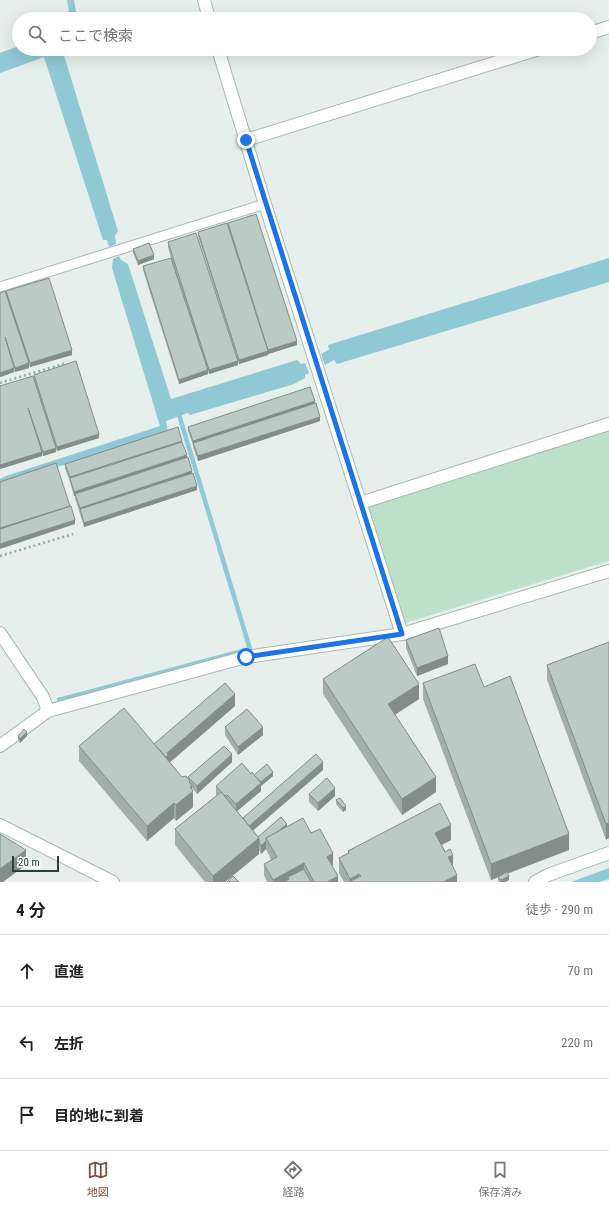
<!DOCTYPE html>
<html lang="ja">
<meta charset="utf-8">
<style>
body{margin:0;font-family:"Roboto Condensed","Noto Sans JP",sans-serif;background:#f2f2f2;color:#222}
.scale{position:absolute;left:12px;bottom:10px;width:47px;box-sizing:border-box;padding-left:4px;border:2px solid #24423a;border-top:0;font-size:11px;line-height:14px;white-space:nowrap;color:#24423a;-webkit-text-stroke:3px #f7fbf9;paint-order:stroke}
.stop{position:absolute;width:12px;height:12px;margin:-9px;border:3px solid #1a73e8;border-radius:50%;background:#fff}
.stop.end{background:#1a73e8;border-color:#fff;box-shadow:0 1px 4px #0008}
.list{margin:0;padding:0;list-style:none}
h2{display:flex;justify-content:space-between;align-items:center;height:52px;margin:0;padding:0 16px;font-size:17px}
h2 small{font-size:13px;font-weight:400;color:#767676}
.list li{display:grid;grid-template-columns:26px 1fr auto;gap:12px;align-items:center;box-sizing:border-box;height:72px;padding:0 16px;border-top:1px solid #e0e0e0}
.list b{display:block;font-size:15px;white-space:nowrap}
.list em{font-size:13px;font-style:normal;color:#767676}
.icon{flex:none;width:22px;height:22px;fill:none;stroke:currentColor;stroke-width:2;stroke-linecap:round;stroke-linejoin:round}
.map{position:relative;flex:none;width:609px;height:882px;overflow:hidden}
.search{position:absolute;background:#fff;box-shadow:0 4px 16px #0002;left:12px;right:12px;top:12px;height:44px;display:flex;align-items:center;gap:10px;box-sizing:border-box;padding:0 14px;border-radius:22px;color:#767676;font-size:15px}
.sheet{height:268px;background:#fff}
nav{display:flex;justify-content:space-around;align-items:center;box-sizing:border-box;height:56px;border-top:1px solid #e0e0e0;background:#fff;font-size:11px;color:#767676}
nav a{display:grid;justify-items:center;gap:2px}
nav .on{color:#804e3d}
.map>svg:first-child{display:block}
.green{fill:#bfe0c8}
.water{fill:#8ec9d4}
.lines{fill:none;stroke-linecap:round;stroke-linejoin:round}
.stream{stroke:#8ec9d4;stroke-width:4.5}
.lane-casing{stroke:#a8b8b2;stroke-width:11}
.street-casing{stroke:#a8b8b2;stroke-width:14}
.secondary-casing{stroke:#a4bbb3;stroke-width:14}
.path{stroke:#86b3a5;stroke-width:2.5;stroke-dasharray:2 3;stroke-linecap:butt}
.lane{stroke:#fff;stroke-width:9}
.street{stroke:#fff;stroke-width:12}
.secondary{stroke:#fff;stroke-width:12}
.wall{fill:#a1aea9}
.shaded-wall{fill:#838d89}
.building{fill:#bbcac4;stroke:#838d89}
.route{stroke:#1a73e8;stroke-width:5}
</style>
<div class="map">
<svg width="609" height="882" viewBox="0 0 609 882">
<rect width="100%" height="100%" fill="#e6efeb"/>
<path class="green" d="M609 430V561L405 623 367 506Z"/>
<g class="water">
<path d="M67 0H74L77 17 75 19H65L69 10Z"/>
<path d="M19 46V49H62L118 231 115 236 116 244 109 247 107 240H103L44 57 0 73V53Z"/>
<path d="M119 256 121 260 128 264 171 399 297 360 301 364 305 363 309 373 305 375V378L294 384 190 415 188 413 166 421 168 432 0 485V479L6 476 160 426 112 268 113 259Z"/>
<path d="M609 258V282L337 364 334 360 325 365 321 354 329 350 328 345Z"/>
<path d="M609 868V879L599 882H571Z"/>
</g>
<g class="lines">
<path class="stream" d="M59 700 250 649 179 415"/>
<g class="lane-casing">
<path id="lane" d="M0 287 265 204"/>
</g>
<g class="street-casing">
<g id="street">
<path d="M204 0 209 19"/>
<path d="M590 33 609 27"/>
<path d="M218 49 265 204 402 634"/>
<path d="M246 140 539 49"/>
<path d="M360 503 609 424"/>
<path d="M0 633 43 697 48 711"/>
<path d="M0 746 48 711 246 657 402 634 609 571"/>
<path d="M535 882 548 875 609 853"/>
</g>
</g>
<g class="secondary-casing">
<path id="secondary" d="M0 825 113 882"/>
</g>
<g class="path">
<path d="M0 383 66 363"/>
<path d="M0 556 73 534"/>
</g>
<use href="#lane" class="lane"/>
<use href="#street" class="street"/>
<use href="#secondary" class="secondary"/>
</g>
<g class="wall">
<path d="M228 223 297 345 268 354V352V355L239 364 198 236V232L228 226Z"/>
<path d="M168 242 238 365 209 374 208 371V374L179 384 143 270V266L171 258 168 247Z"/>
<path d="M133 249 154 259 138 265 133 253Z"/>
<path d="M6 291 72 355 30 367 29 365V368L15 372 14 370V372L0 377Z"/>
<path d="M34 375 99 438 57 451 56 449V452L43 456 42 453V456L0 469 34 378Z"/>
<path d="M315 403 320 421 198 461 193 447V444V445L188 431V427Z"/>
<path d="M182 442 187 458 192 473 197 490 84 527 75 498V496H74L70 482 65 468V464Z"/>
<path d="M406 640 448 664 417 676 406 648Z"/>
<path d="M609 642 606 840 547 680V665Z"/>
<path d="M323 679 419 699 395 715 436 792 402 815 323 694Z"/>
<path d="M423 683 484 687 569 850 507 873 509 880 505 882H499L498 881V877L491 880 423 699Z"/>
<path d="M235 706 170 762 182 777 188 779V777L232 762 197 794 192 788 193 807 176 821 174 818 147 841 79 761V746L154 744Z"/>
<path d="M225 727 263 735 238 755 225 735Z"/>
<path d="M18 736H27L20 743 18 740Z"/>
<path d="M323 770 253 830 258 837 287 827 311 833 333 865 332 866 338 882H267L264 875V864L271 860 266 849 261 854 259 850V854L225 882H205L175 845V829L217 795H216V786L251 774 273 776 261 786V791L237 811 243 818Z"/>
<path d="M309 794 335 796 318 811 309 802Z"/>
<path d="M336 800 346 810 343 812 336 804Z"/>
<path d="M451 840 442 845 453 866 457 882H344L339 873V858L348 854V851Z"/>
</g>
<g class="shaded-wall">
<path d="M154 255V259L138 265V261Z"/>
<path d="M297 341V345L268 354V350Z"/>
<path d="M72 350V355L30 367V363Z"/>
<path d="M268 351V355L239 364V360Z"/>
<path d="M238 361V365L209 374V370Z"/>
<path d="M29 363V368L15 372V368Z"/>
<path d="M14 368V372L0 377V373Z"/>
<path d="M208 370V374L179 384V380Z"/>
<path d="M315 401V405L193 443V445V441Z"/>
<path d="M320 417V421L198 461V456Z"/>
<path d="M99 434V438L57 451V447Z"/>
<path d="M182 441V445L70 479V477Z"/>
<path d="M56 448V452L43 456V452Z"/>
<path d="M42 452V456L0 469V465Z"/>
<path d="M187 455V459L75 494V496H74V492Z"/>
<path d="M192 471V475L80 509V512V508Z"/>
<path d="M197 486V490L84 527V523Z"/>
<path d="M70 506V510L0 532V528Z"/>
<path d="M75 520V524L0 549V544Z"/>
<path d="M448 656V664L417 676V668Z"/>
<path d="M419 684V699L388 719V704Z"/>
<path d="M235 694V706L168 764 166 769 167 753Z"/>
<path d="M263 727V735L238 755V747Z"/>
<path d="M27 732V736L20 743V739Z"/>
<path d="M232 754V762L197 794V786Z"/>
<path d="M323 762V770L248 835V827Z"/>
<path d="M273 772V776L261 786V791L236 812V804L260 782Z"/>
<path d="M436 777V792L402 815V799Z"/>
<path d="M190 781V787L192 786V793L193 791V807L176 821V805L189 782Z"/>
<path d="M335 788V796L318 811V803Z"/>
<path d="M174 803V818L147 841V826Z"/>
<path d="M346 806V810L343 812V808Z"/>
<path d="M609 823V838L606 840V824Z"/>
<path d="M287 824V832L267 840Z"/>
<path d="M451 825V840L435 848V833Z"/>
<path d="M569 834V850L491 880V864Z"/>
<path d="M259 838V854L225 882H213V876Z"/>
<path d="M266 841V849L261 854V846Z"/>
<path d="M26 850V865L3 882H0V869Z"/>
<path d="M333 853V865L327 869V857Z"/>
<path d="M453 855V870L448 857Z"/>
<path d="M304 863V875L289 879 288 877V882H273V880Z"/>
<path d="M359 874V882H350V879Z"/>
<path d="M457 875V882H443Z"/>
<path d="M338 876V882H327Z"/>
<path d="M509 876V880L505 882H501V880Z"/>
</g>
<g class="building">
<path d="M256 214 297 341 268 350 228 223Z"/>
<path d="M227 223 268 351 239 360 198 232Z"/>
<path d="M196 233 238 361 209 370 168 242Z"/>
<path d="M149 243 154 255 138 261 133 249Z"/>
<path d="M171 258 208 370 179 380 143 266Z"/>
<path d="M49 278 72 350 30 363 6 291Z"/>
<path d="M5 291 29 363 15 368 5 337 14 368 0 373V293Z"/>
<path d="M76 361 99 434 57 447 34 375Z"/>
<path d="M33 376 56 448 43 452 28 408 42 452 0 465V386Z"/>
<path d="M310 387 315 401 193 441 188 427Z"/>
<path d="M316 403 320 417 198 456 193 443Z"/>
<path d="M178 427 182 441 70 477 65 464Z"/>
<path d="M182 442 187 455 74 492 70 478Z"/>
<path d="M188 457 192 471 80 508 75 494Z"/>
<path d="M56 463 70 506 0 528V482Z"/>
<path d="M193 473 197 486 84 523 80 509Z"/>
<path d="M71 506 75 520 0 544V529Z"/>
<path d="M439 628 448 656 417 668 406 640Z"/>
<path d="M388 637 419 684 388 704 436 777 402 799 323 679Z"/>
<path d="M609 642V823L606 824 547 665Z"/>
<path d="M475 664 484 687 510 676 569 834 491 864 423 683Z"/>
<path d="M225 683 235 694 167 753 168 756 166 757 154 744Z"/>
<path d="M124 708 182 777 186 776 190 781 189 782 192 786 190 787 193 791 176 805 174 803 147 826 79 746Z"/>
<path d="M247 709 263 727 238 747 225 727Z"/>
<path d="M24 729 27 732 20 739 18 736Z"/>
<path d="M224 746 232 754 197 786 188 777Z"/>
<path d="M316 754 323 762 249 826 243 818Z"/>
<path d="M242 763 251 774 252 772 261 783 236 804 227 795 225 796 216 786Z"/>
<path d="M267 764 273 772 261 782 254 775Z"/>
<path d="M327 778 335 788 318 803 309 794Z"/>
<path d="M221 792 259 838 213 876 175 829Z"/>
<path d="M340 798 346 806 343 808 336 800Z"/>
<path d="M440 803 451 825 435 833 445 852 450 849 453 855 448 857 457 875 443 882H349L361 876 359 874 350 879 339 858 349 853 348 851Z"/>
<path d="M281 817 287 824 275 834 266 838V841L261 846 259 842V838L258 837Z"/>
<path d="M303 818 311 833 320 829 333 853 327 857 338 876 327 882H314L304 863 273 880 264 864 277 857 266 838Z"/>
<path d="M0 834 26 850 0 869Z"/>
<path d="M304 869 311 882H284L289 879 288 877Z"/>
<path d="M507 872 509 876 501 880 498 877Z"/>
<path d="M233 876 239 882H227Z"/>
</g>
<g class="lines">
<path class="route" d="M246 657 402 634 246 140"/>
</g>
</svg>
<div class="scale">20 m</div>
<div class="stop" style="left:246px;top:657px"></div>
<div class="stop end" style="left:246px;top:140px"></div>
<div class="search"><svg class="icon" aria-label="search" viewBox="0 0 24 24"><circle cx="10" cy="10" r="6"/><path d="M15 15l6 6"/></svg>ここで検索</div>
</div>
<section class="sheet">
<h2>4 分<small>徒歩 · 290 m</small></h2>
<ul class="list">
<li><svg class="icon" aria-label="ahead" viewBox="0 0 24 24"><path d="M12 20V5M6 11l6-6 6 6"/></svg><div><b>直進</b></div><em>70 m</em></li>
<li><svg class="icon" aria-label="left" viewBox="0 0 24 24"><path d="M17 20v-9H6M10 6l-5 5 5 5"/></svg><div><b>左折</b></div><em>220 m</em></li>
<li><svg class="icon" aria-label="arrive" viewBox="0 0 24 24"><path d="M6 21V4h12l-3 4 3 4H6"/></svg><div><b>目的地に到着</b></div></li>
</ul>
</section>
<nav>
<a class="on"><svg class="icon" aria-label="map" viewBox="0 0 24 24"><path d="M3 6l6-2 6 2 6-2v14l-6 2-6-2-6 2zM9 4v14M15 6v14"/></svg>地図</a>
<a><svg class="icon" aria-label="directions" viewBox="0 0 24 24"><path d="M12 3l9 9-9 9-9-9zM9 14v-3h6M13 9l2 2-2 2"/></svg>経路</a>
<a><svg class="icon" aria-label="saved" viewBox="0 0 24 24"><path d="M7 4h10v16l-5-4-5 4z"/></svg>保存済み</a>
</nav>
